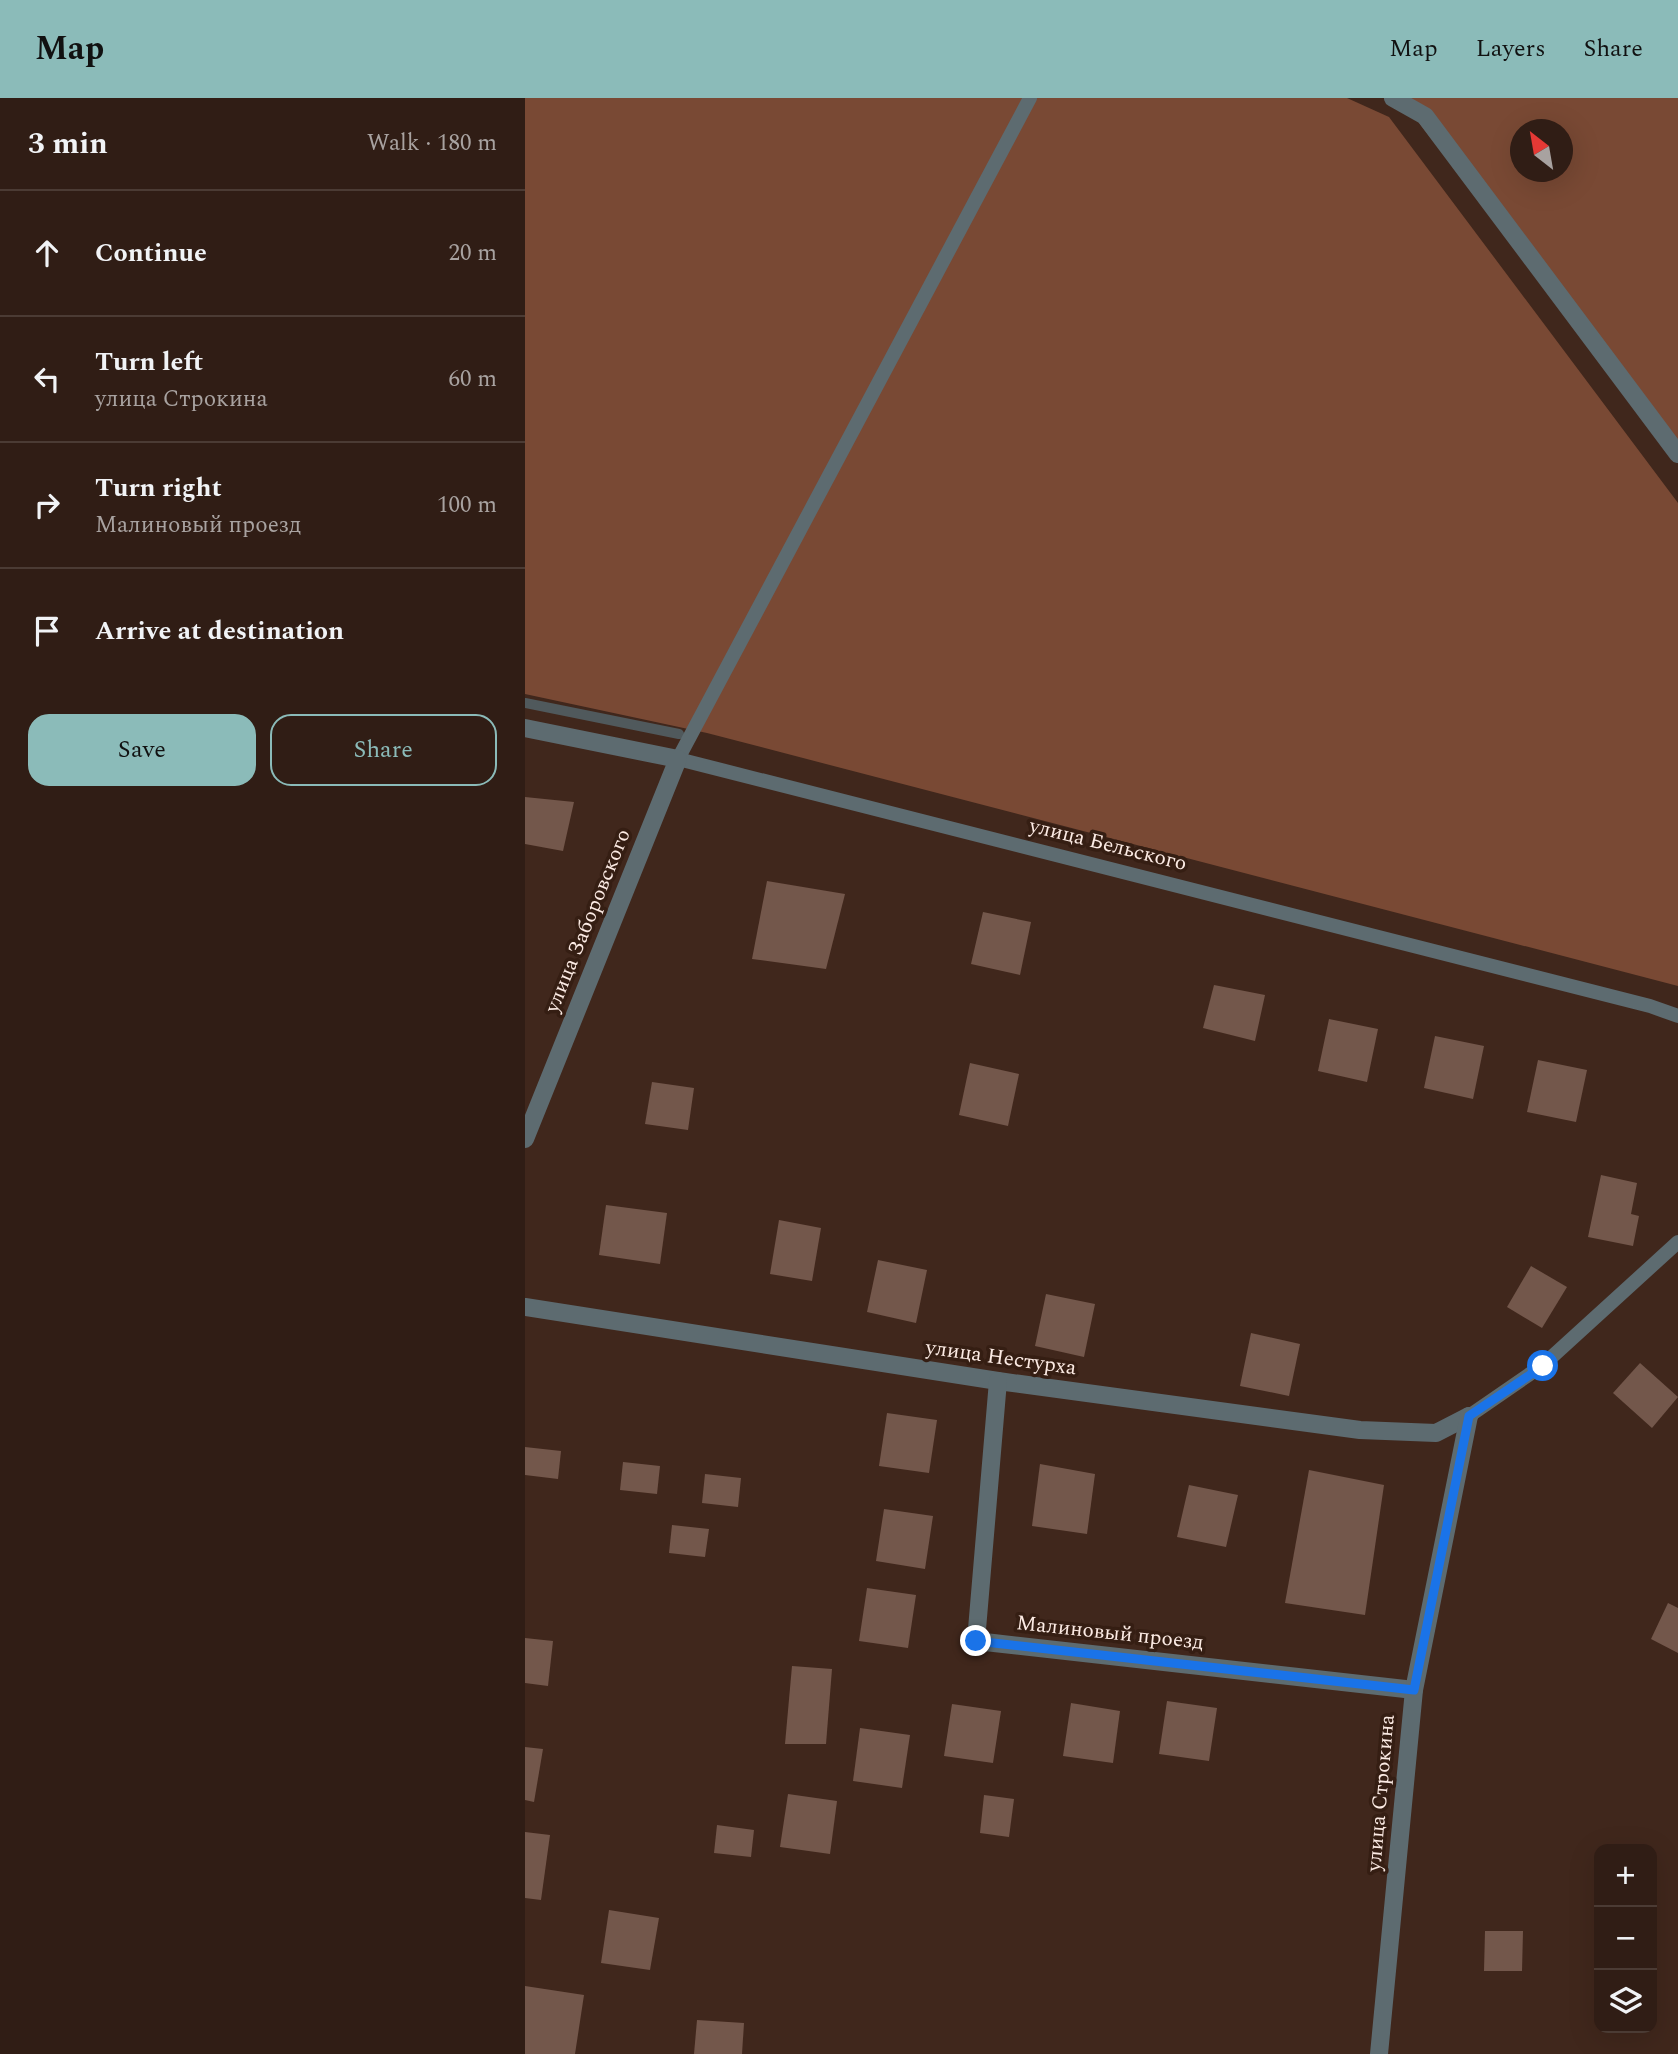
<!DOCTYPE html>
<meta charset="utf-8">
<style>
body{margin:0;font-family:Spectral,serif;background:#38261e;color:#f1f3f6}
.controls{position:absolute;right:21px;bottom:21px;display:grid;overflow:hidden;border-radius:14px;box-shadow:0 7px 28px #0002}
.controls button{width:63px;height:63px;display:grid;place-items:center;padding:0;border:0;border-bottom:2px solid #4b3b34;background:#301d15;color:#f1f3f6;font:35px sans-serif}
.compass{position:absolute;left:985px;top:21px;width:63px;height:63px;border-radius:50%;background:#301d15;box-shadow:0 7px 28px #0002;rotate:329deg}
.stop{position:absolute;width:21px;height:21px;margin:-16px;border:5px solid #1a73e8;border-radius:50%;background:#fff}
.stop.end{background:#1a73e8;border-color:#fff;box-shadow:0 2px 7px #0008}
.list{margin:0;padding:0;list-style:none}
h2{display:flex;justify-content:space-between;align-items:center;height:91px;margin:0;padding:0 28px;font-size:30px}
h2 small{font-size:23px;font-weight:400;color:#a8a2a0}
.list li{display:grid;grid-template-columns:46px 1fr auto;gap:21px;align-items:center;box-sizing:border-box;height:126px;padding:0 28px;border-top:2px solid #4b3b34}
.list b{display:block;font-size:26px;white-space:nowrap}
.list p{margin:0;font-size:23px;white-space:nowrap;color:#a8a2a0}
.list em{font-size:23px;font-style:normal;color:#a8a2a0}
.actions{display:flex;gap:14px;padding:21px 28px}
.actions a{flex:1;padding:16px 0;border:2px solid #8bbbb9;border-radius:21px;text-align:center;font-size:24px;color:#8bbbb9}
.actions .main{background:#8bbbb9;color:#111}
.icon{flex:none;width:38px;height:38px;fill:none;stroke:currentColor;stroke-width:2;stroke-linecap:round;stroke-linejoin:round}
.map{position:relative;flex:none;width:1153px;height:1956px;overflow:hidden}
header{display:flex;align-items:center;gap:42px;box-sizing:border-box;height:98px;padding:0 35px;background:#8bbbb9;color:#111}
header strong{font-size:33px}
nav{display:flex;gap:38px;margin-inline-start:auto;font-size:24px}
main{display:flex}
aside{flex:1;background:#301d15}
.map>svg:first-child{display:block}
.green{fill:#794934;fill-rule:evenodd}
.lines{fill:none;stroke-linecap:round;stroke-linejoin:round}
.stream{stroke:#50595c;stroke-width:10}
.building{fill:#73574b}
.lane{stroke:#5d6b70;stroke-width:14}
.street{stroke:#5d6b70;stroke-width:18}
.route{stroke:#1a73e8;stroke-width:9}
.labels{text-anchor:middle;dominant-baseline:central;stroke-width:7;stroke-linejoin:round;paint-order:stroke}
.street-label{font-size:21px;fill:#fcebe4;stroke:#351e13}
</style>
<header>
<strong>Map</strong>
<nav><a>Map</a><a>Layers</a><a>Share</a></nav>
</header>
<main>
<aside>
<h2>3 min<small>Walk · 180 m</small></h2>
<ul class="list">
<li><svg class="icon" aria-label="ahead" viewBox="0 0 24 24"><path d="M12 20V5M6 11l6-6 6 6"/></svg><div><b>Continue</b></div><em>20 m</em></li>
<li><svg class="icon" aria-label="left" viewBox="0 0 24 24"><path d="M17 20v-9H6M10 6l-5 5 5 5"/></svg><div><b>Turn left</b><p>улица Строкина</p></div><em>60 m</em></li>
<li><svg class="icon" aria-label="right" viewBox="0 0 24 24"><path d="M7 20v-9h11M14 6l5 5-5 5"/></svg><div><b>Turn right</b><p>Малиновый проезд</p></div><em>100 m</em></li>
<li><svg class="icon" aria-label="arrive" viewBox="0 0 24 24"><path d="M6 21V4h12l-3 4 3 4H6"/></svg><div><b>Arrive at destination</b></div></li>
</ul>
<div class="actions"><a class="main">Save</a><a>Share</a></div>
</aside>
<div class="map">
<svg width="1153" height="1956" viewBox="0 0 1153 1956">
<rect width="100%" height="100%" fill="#40271c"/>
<g class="green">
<path d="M0 0H822L864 19 1153 405V888L182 635 0 596Z"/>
<path d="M877 0H1153V359L891 21ZM996 32H1038V74H996Z"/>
</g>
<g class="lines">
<path class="stream" d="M0 605 154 636"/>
</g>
<g class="building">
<path d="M0 699 49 704 38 753 0 746Z"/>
<path d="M242 783 320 796 301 871 227 861Z"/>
<path d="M458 814 506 824 495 877 446 866Z"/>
<path d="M689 887 740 897 730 943 678 930Z"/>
<path d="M804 921 853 931 842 984 793 973Z"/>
<path d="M910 938 959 948 948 1001 899 990Z"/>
<path d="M1013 962 1062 972 1051 1024 1002 1014Z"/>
<path d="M445 965 494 976 483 1028 434 1017Z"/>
<path d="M127 984 169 990 163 1032 120 1026Z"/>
<path d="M1076 1077 1112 1085 1106 1116 1114 1118 1108 1148 1063 1139Z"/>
<path d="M81 1107 142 1115 135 1166 74 1157Z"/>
<path d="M254 1122 296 1130 287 1183 245 1176Z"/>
<path d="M353 1162 402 1172 391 1225 342 1214Z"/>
<path d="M1006 1168 1042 1189 1017 1230 982 1209Z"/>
<path d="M521 1196 570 1206 559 1259 510 1248Z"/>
<path d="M726 1235 775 1246 764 1298 715 1288Z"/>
<path d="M1115 1265 1153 1299 1127 1330 1088 1295Z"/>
<path d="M362 1315 412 1322 404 1375 354 1368Z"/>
<path d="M0 1349 36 1353 33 1381 0 1377Z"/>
<path d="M98 1364 135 1368 132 1396 95 1392Z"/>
<path d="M515 1366 570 1376 562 1436 507 1428Z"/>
<path d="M784 1372 859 1387 840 1517 760 1505Z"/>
<path d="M180 1376 216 1380 213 1409 177 1405Z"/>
<path d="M664 1387 713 1397 701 1449 652 1439Z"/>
<path d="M359 1411 408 1418 400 1471 351 1463Z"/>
<path d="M147 1427 184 1431 180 1459 144 1455Z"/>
<path d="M342 1490 391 1497 383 1550 334 1543Z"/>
<path d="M1143 1505 1153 1510V1555L1126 1541Z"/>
<path d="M0 1540 28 1543 23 1588 0 1585Z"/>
<path d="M267 1568 307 1571 301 1646H260Z"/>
<path d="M642 1603 692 1610 684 1663 634 1656Z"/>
<path d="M546 1605 595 1613 588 1665 538 1658Z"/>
<path d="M427 1606 476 1613 468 1665 419 1658Z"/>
<path d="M335 1630 385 1637 377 1690 328 1683Z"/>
<path d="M0 1649 18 1651 9 1704 0 1702Z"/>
<path d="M263 1696 312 1703 305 1756 255 1749Z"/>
<path d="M459 1697 489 1701 484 1739 455 1735Z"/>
<path d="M192 1727 229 1732 226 1759 189 1755Z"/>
<path d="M0 1734 25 1737 16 1802 0 1800Z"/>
<path d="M84 1812 134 1820 125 1872 76 1865Z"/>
<path d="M960 1833H998L997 1873H959Z"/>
<path d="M0 1888 59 1897 50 1956H0Z"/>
<path d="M172 1922 219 1925 217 1956H169Z"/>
</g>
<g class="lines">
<g class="lane">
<path d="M505 0 153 661 1125 908 1153 918"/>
<path d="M944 1318 1018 1267 1153 1144"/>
</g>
<g class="street">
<path d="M868 0 900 18 1153 356"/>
<path d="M0 630 153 661 0 1041"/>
<path d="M0 1209 473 1283 835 1332 911 1335 944 1318"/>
<path d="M473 1283 451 1543 889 1592"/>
<path d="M854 1956 889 1592 944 1318"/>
</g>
</g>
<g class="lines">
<path class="route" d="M451 1543 889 1592 944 1318 1018 1268"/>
</g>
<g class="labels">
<g class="street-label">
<text transform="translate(583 747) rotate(14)">улица Бельского</text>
<text transform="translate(63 823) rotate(-68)">улица Заборовского</text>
<text transform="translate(476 1260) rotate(8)">улица Нестурха</text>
<text transform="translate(585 1535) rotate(6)">Малиновый проезд</text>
<text transform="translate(856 1695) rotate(-85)">улица Строкина</text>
</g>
</g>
</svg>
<div class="controls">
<button>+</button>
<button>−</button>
<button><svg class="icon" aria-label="layers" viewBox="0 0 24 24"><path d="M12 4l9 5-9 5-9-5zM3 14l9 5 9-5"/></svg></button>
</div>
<svg class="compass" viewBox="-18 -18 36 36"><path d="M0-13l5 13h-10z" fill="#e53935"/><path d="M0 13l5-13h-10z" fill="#a8a2a0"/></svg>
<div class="stop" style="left:1018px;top:1268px"></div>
<div class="stop end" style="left:451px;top:1543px"></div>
</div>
</main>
